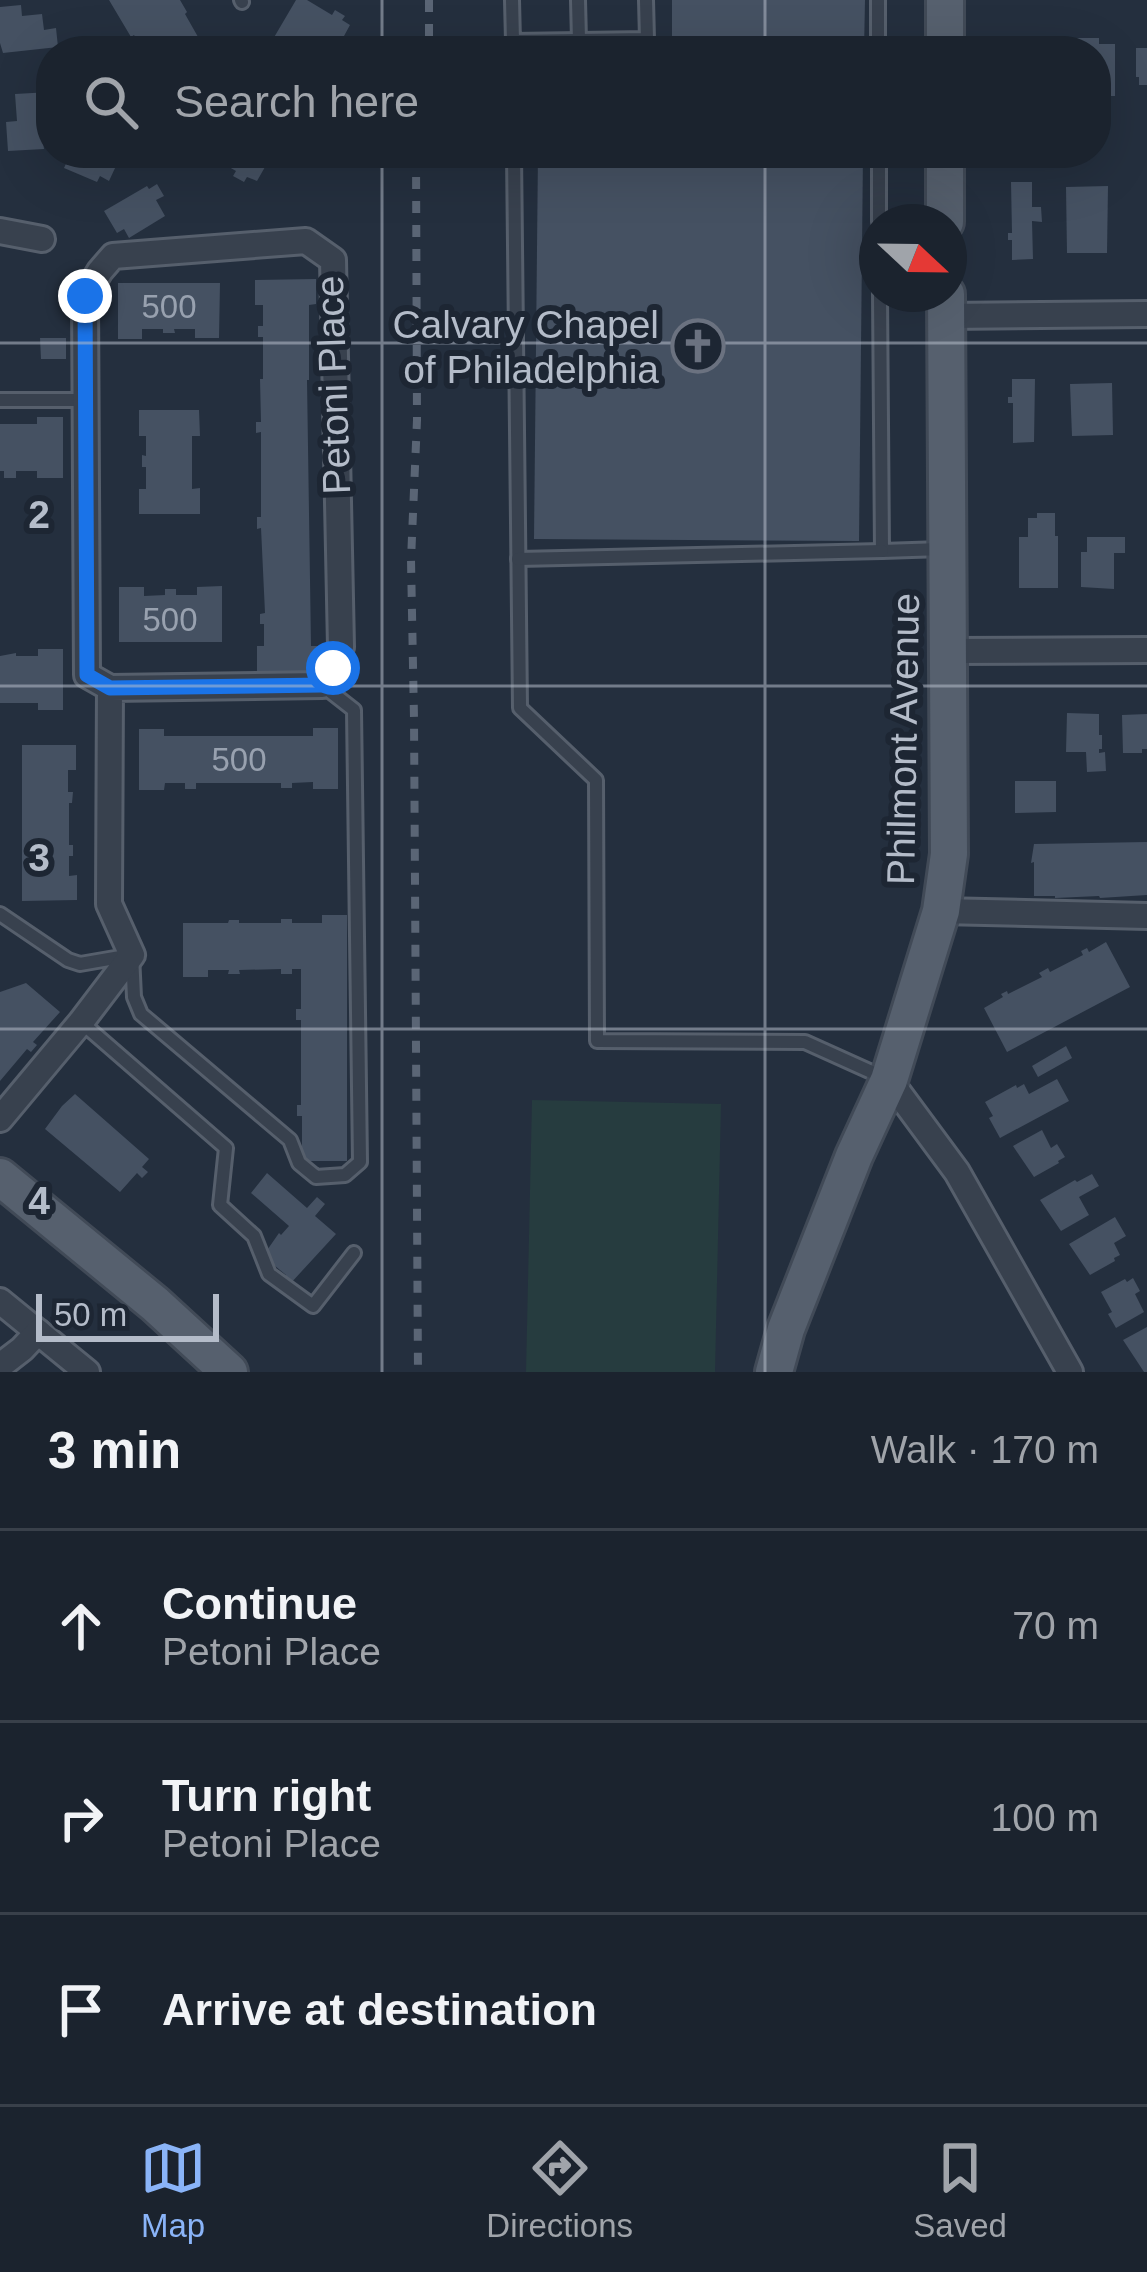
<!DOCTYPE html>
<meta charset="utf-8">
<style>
body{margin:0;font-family:Arial,sans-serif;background:#242b36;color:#f1f3f6}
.compass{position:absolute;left:859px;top:204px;width:108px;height:108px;border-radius:50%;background:#1b232e;box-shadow:0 12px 48px #0002;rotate:112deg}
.scale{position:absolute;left:36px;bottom:30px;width:183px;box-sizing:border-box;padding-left:12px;border:6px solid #b4bcc9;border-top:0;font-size:33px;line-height:42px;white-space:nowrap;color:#b4bcc9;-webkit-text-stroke:9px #1d2633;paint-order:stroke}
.stop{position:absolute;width:36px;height:36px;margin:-27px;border:9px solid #1a73e8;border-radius:50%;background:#fff}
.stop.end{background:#1a73e8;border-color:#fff;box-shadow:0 3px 12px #0008}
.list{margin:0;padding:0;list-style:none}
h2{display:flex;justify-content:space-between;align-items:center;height:156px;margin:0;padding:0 48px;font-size:51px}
h2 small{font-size:39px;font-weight:400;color:#a0a4aa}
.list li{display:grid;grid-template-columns:78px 1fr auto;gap:36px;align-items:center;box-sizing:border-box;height:192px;padding:0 48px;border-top:3px solid #39404a}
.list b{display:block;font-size:45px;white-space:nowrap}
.list p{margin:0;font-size:39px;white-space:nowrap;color:#a0a4aa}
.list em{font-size:39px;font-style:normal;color:#a0a4aa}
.icon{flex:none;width:66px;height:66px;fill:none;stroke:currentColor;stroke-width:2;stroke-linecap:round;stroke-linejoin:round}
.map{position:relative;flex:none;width:1147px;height:1372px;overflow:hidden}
.search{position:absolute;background:#1b232e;box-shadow:0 12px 48px #0002;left:36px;right:36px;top:36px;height:132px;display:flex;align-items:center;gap:30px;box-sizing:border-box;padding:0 42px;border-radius:48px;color:#a0a4aa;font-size:45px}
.sheet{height:732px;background:#1b232e}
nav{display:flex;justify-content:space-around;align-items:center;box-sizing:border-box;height:168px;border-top:3px solid #39404a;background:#1b232e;font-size:33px;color:#a0a4aa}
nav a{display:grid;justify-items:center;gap:6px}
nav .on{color:#8ab4f8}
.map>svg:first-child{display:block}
.grass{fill:#263c3f}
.building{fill:#455162}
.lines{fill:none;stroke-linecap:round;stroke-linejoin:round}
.lane-casing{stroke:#565f6c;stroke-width:18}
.street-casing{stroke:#565f6c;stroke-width:30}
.primary-casing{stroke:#414a57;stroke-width:42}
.lane{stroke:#38414e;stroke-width:12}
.street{stroke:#38414e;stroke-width:24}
.primary{stroke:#56606e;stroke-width:36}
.rail{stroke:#5a6575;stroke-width:8;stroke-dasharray:12 12;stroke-linecap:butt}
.route{stroke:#1a73e8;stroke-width:15}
.grid{fill:none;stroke:#b4bcc9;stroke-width:3;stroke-opacity:0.55}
.labels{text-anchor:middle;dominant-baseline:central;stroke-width:12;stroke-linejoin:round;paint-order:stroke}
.number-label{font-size:33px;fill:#98a1af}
.poi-label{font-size:39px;fill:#b4bcc9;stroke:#1d2633;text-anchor:end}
.street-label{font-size:39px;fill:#b4bcc9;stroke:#1d2633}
.grid-label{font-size:39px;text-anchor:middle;font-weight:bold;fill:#b4bcc9;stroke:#1d2633;stroke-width:12;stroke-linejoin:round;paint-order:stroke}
</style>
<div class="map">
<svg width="1147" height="1372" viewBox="0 0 1147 1372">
<rect width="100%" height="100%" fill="#242f3e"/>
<path class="grass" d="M532 1100 721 1104 715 1372H526Z"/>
<g class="building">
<path d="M109 0H180L187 12 185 14 206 51H131L137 48 134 42 137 40 134 35 131 37Z"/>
<path d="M296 0H307L332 15 335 10 345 16 342 20 350 25 338 47 347 51H266Z"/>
<path d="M672 0H865L864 51H672Z"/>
<path d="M21 5 22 16 42 14 44 30 56 28 58 47 3 53 0 43V7Z"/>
<path d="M1076 38H1099V44H1115V96H1096V51H1074Z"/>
<path d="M1136 48H1147V85H1139V77H1136Z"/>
<path d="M50 92 51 141 43 142 44 149 8 151 6 122 17 121 15 94Z"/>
<path d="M71 153H122L109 181 100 176 97 182 64 168Z"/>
<path d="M205 153H273L257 181 247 177 244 182 233 176 236 171Z"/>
<path d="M538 153H863L859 541 534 539Z"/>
<path d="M1011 182H1032V207H1041L1042 222 1032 221 1033 259 1012 260V240H1008V233H1012Z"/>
<path d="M157 184 164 196 156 200 165 216 129 238 124 229 117 233 104 211 147 186 149 189Z"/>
<path d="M1108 186 1107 253H1067L1066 187Z"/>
<path d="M316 279V304L309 305V380H307L311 646H319V671L257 672V646H264V624H260V614L265 613 261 528 257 529V517H261V432L256 433V422H261L260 379H263V337H258V326H263V305H255V280Z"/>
<path d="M118 283H220L219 338H195V329H174L175 333H163V329H142V339H118Z"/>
<path d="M40 338H66V359H41Z"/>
<path d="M1012 379H1035L1034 442 1013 443V403H1008V397H1012Z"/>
<path d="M1112 383 1113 435 1072 436 1070 384Z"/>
<path d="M139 410H199L200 436H192V489L200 488V514H139V489H146V467H142V455L146 456V436H139Z"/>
<path d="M37 417H63V478H37V471H16V478H4V471H0V424H37Z"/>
<path d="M1037 513H1055V536H1058V588H1019V537H1028V518H1037Z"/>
<path d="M1087 537H1125V553H1114V589L1081 587V552H1087Z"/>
<path d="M222 586V642H119V587H144V596L165 595V589H176V595H197V587Z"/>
<path d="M38 649H63V710H38V703H0V656L16 653V656H38Z"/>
<path d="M1067 713 1099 714V735H1102V749H1099V753L1105 752 1106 771 1087 772 1086 752H1066Z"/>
<path d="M1147 714V749H1142V753H1123L1122 715Z"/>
<path d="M313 728H338V789H313V782L292 783V788H281V783H196V789H185V783H165L164 790H139V729H164V736H313Z"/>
<path d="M22 745H76V770H68V792H73L72 803H69V845H73V856H69V876L77 875V900L22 901Z"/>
<path d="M1015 781H1056V812L1015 813Z"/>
<path d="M1147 842V895L1100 898 1099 896 1055 898V896H1034V862L1031 863 1034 844Z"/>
<path d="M322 915H347V1161H302V1116H297V1105H301V1020H296V1009H301V969H292V974H281V969L239 970 240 974H228L229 970H208V977H183V923H228L229 920H239V923H281V919H292V923H322Z"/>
<path d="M1106 942 1130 987 1007 1052 984 1008 1003 997 1001 994 1007 991 1008 994 1042 977 1039 973 1048 968 1050 972 1083 955 1081 951 1087 948 1089 952Z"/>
<path d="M26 983 60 1012 33 1042 37 1045 31 1052 27 1049 0 1081V992Z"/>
<path d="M1066 1046 1072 1058 1038 1077 1032 1066Z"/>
<path d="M1057 1079 1069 1101 1000 1138 989 1118 993 1116 985 1102 1016 1085 1017 1088 1024 1084 1029 1094Z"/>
<path d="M75 1094 149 1159 142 1167 148 1172 142 1178 137 1173 120 1192 45 1129 62 1106Z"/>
<path d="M1042 1130 1051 1148 1057 1144 1065 1157 1058 1161 1059 1163 1034 1177 1013 1146Z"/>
<path d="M267 1173 307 1208 317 1197 325 1204 315 1216 336 1234 290 1284 283 1278 286 1275 263 1256 279 1233 281 1235 289 1226 251 1193Z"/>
<path d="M1092 1174 1099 1186 1079 1197 1089 1215 1061 1231 1040 1200 1075 1180 1077 1182Z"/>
<path d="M1115 1217 1126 1236 1114 1243 1120 1255 1114 1258 1115 1261 1090 1275 1069 1244Z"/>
<path d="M1133 1278 1140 1291 1135 1294 1144 1312 1116 1328 1108 1314 1112 1312 1101 1292 1125 1279 1127 1282Z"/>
<path d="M1147 1327V1372H1144L1123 1340Z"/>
</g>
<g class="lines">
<g class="lane-casing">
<g id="lane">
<path d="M241 0 242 2"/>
<path d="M512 0 513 41 647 39 646 0"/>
<path d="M578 0 579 40"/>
<path d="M878 0V51"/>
<path d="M514 153 520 708 596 780 597 1041 805 1042 887 1079"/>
<path d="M879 153V222"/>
<path d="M880 294 882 551 942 549"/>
<path d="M0 400H84"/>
<path d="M518 559 882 551"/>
<path d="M0 914 68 960 80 964 132 955 134 997 141 1014 290 1140 299 1163 316 1177 345 1175 360 1162 354 710 322 685"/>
<path d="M81 1022 226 1148 220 1205 254 1236 269 1274 313 1306 354 1253"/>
</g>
</g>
<g class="street-casing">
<g id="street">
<path d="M0 231 42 239"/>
<path d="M946 316 1147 314"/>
<path d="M950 651 1147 650"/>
<path d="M941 911 1147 916"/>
<path d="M889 1080 957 1172 1070 1372"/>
<path d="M0 1119 81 1022 132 955 109 904 110 688 87 675 85 296 100 271 113 256 306 241 333 260 341 647 333 668 322 685 110 688"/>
<path d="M0 1301 87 1372"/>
<path d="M0 1366 22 1349 38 1332"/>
</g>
</g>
<g class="primary-casing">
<g id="primary">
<path d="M945 0V51"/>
<path d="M945 153V222"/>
<path d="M0 1177 155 1304 229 1372"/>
<path d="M774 1372 786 1329 854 1156 889 1080 941 911 949 854 946 294"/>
</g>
</g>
<use href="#lane" class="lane"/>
<use href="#street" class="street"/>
<use href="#primary" class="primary"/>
<g class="rail">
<path d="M429 0V51"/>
<path d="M416 153 417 420 411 560 414 718 418 1372"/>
</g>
</g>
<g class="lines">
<path class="route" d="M85 296 87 675 110 688 322 685 333 668"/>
</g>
<path class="grid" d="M382 0V51M765 0V51M382 153V1372M765 153V1372M0 343H1147M0 686H1147M0 1029H1147"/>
<defs>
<g id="church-ring" transform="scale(2.7)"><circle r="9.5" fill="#1d2633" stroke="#6b7280" stroke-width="1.5"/><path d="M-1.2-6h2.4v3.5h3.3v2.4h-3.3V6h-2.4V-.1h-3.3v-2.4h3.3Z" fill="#6b7280"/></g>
</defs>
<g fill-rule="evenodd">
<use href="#church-ring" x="698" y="346"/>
</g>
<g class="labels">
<g class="number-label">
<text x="169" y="306">500</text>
<text x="170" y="619">500</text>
<text x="239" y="759">500</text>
</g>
<g class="poi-label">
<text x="659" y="324">Calvary Chapel<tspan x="659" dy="45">of Philadelphia</tspan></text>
</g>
<g class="street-label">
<text transform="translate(333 385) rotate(-92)">Petoni Place</text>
<text transform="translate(903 739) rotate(-89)">Philmont Avenue</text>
</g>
</g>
<g class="grid-label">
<text x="39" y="528">2</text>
<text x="39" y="871">3</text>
<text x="39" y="1214">4</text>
</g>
</svg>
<svg class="compass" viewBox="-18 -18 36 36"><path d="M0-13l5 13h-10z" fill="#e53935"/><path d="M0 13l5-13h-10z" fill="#a0a4aa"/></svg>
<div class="scale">50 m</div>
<div class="stop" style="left:333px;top:668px"></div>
<div class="stop end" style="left:85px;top:296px"></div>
<div class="search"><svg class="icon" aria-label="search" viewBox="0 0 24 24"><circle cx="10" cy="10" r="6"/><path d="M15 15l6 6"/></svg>Search here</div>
</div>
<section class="sheet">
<h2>3 min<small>Walk · 170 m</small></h2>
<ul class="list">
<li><svg class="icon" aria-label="ahead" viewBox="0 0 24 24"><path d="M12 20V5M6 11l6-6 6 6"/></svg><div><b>Continue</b><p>Petoni Place</p></div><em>70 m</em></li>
<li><svg class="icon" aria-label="right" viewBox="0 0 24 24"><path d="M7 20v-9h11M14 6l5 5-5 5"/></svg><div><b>Turn right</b><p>Petoni Place</p></div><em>100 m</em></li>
<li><svg class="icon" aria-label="arrive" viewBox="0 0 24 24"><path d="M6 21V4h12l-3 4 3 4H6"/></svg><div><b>Arrive at destination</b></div></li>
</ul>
</section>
<nav>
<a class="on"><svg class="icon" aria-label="map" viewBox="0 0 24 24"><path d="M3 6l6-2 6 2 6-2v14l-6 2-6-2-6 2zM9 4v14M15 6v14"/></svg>Map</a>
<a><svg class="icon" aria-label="directions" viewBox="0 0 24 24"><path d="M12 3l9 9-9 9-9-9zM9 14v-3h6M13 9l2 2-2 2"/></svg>Directions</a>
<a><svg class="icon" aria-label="saved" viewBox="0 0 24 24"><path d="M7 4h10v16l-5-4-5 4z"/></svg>Saved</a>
</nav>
